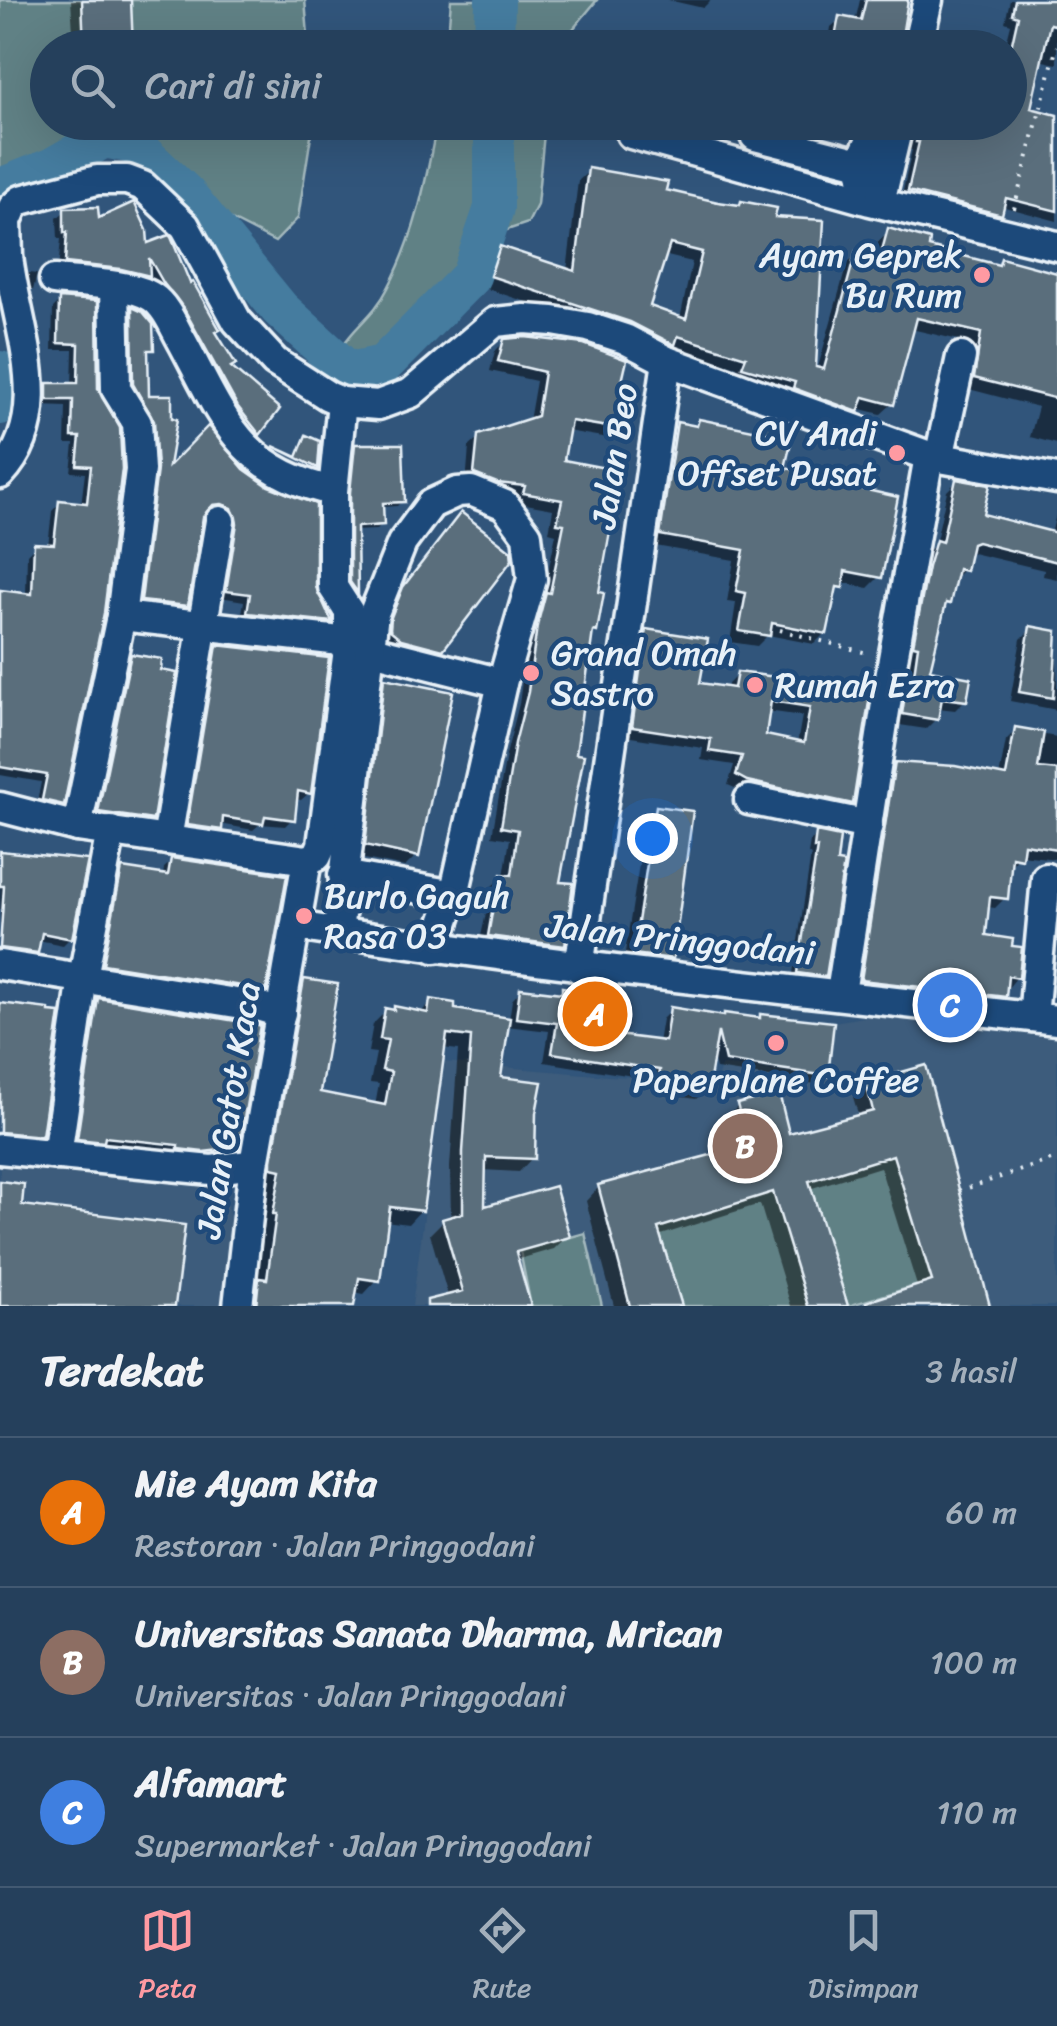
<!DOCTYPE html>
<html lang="id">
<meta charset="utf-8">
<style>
body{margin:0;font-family:Sriracha,sans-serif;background:#314b65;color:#f1f3f6}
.you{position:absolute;left:652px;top:838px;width:35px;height:35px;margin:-25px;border:8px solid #fff;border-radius:50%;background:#1a73e8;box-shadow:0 0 0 15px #1a73e833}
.badge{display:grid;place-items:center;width:65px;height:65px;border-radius:50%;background:#ff9aa2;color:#fff;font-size:32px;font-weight:700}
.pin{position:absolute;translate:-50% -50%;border:5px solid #fff;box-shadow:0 2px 10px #0006}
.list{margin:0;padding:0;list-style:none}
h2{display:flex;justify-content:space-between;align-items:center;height:130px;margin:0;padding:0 40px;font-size:42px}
h2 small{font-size:32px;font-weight:400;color:#a3afbb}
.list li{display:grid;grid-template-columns:65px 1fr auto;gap:30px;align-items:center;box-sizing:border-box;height:150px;padding:0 40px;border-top:2px solid #425972}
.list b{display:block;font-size:38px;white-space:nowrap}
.list p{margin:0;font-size:32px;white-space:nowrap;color:#a3afbb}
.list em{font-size:32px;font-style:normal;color:#a3afbb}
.icon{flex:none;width:55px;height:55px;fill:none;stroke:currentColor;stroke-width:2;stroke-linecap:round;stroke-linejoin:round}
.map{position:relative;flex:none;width:1057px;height:1306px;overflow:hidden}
.search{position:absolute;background:#25405c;box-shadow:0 10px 40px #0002;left:30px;right:30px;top:30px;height:110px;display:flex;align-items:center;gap:25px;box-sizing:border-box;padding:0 35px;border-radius:55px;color:#a3afbb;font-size:38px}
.sheet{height:580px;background:#25405c}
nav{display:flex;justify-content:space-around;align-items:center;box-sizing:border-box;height:140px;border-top:2px solid #425972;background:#25405c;font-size:28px;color:#a3afbb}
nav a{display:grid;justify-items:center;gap:5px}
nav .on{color:#ff9aa2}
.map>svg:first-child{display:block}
.built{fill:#3d5c7b}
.green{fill:#608185;stroke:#a4b9be;stroke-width:2.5}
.shadow{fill:#0007;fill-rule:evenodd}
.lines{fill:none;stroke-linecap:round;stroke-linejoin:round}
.river{stroke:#447c9f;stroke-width:40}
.building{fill:#5a6e7c;stroke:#e8f1f8;stroke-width:2.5;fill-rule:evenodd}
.minor-casing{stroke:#e8f1f8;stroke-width:35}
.path{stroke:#e8f1f8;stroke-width:4;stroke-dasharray:2.5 8;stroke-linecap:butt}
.minor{stroke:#1f4a7a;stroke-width:28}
.poi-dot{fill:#ff9aa2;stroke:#1f4a7a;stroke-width:4}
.labels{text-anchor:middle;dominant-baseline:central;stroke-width:9;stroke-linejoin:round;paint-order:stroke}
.poi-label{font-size:35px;fill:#e8f1f8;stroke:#1f4a7a;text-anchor:start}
.street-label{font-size:35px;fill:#e8f1f8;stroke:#1f4a7a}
</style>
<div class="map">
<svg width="1057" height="1306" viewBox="0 0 1057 1306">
<rect width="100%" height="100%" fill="#31557b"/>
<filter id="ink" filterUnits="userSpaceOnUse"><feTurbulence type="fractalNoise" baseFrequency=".01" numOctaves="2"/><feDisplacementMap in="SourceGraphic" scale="20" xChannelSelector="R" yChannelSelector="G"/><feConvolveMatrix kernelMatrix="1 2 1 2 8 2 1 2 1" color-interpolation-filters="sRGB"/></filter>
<g filter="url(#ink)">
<g class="built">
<path d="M899 1011 1057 1027V1306H412L445 1062 608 1076 717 1080 721 1065 827 1076 834 1022Z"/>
<path d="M0 1157 205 1177 217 1186 226 1200 232 1225 220 1306H0Z"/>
</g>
<g class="green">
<path d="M0 0H305L309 47 48 48V122L313 123 298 218 275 242 230 219 188 190 135 140 103 133 50 163 0 183Z"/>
<path d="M451 0H597L569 34 563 47H447Z"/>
<path d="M437 123H545L537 205 528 223 492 235 461 294 369 380 348 386 330 379C339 331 369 326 388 288 416 236 426 180 437 123Z"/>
<path d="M893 1155 932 1281 848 1306 809 1181Z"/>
<path d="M773 1192 808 1306H682L658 1228Z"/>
<path d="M585 1233 602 1306H531L520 1251Z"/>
</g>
<g class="shadow">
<path d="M71 0H129L131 48H74Z"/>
<path d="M668 0H711L703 8Z"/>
<path d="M860 0H906L899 48H828L831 27 840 19 855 22Z"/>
<path d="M1010 0H1057L1052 26 1057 28V64L1043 61 1028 110 1057 118V221L1001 206 991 222 901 200 912 150H908L913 122H1010V48H1005L1011 24 1005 22Z"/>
<path d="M735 122 733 135 721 147 605 123Z"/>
<path d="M589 171 772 220 815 378 847 264 857 254 874 259 878 242 889 231 926 249 996 266 1002 261 1057 275V444L1030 437 1038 407 965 388 972 343 911 329 892 404 881 414 857 408 846 421 734 377 737 367 670 347 663 354 619 332 481 287 490 260 500 249 567 271 578 181ZM663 255 692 262 680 319 646 307Z"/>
<path d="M65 211 96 222 146 247 189 287 229 368 276 410 251 440 147 275 140 283 58 270 61 239H58L57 218Z"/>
<path d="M29 273 37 274 33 290H29L26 276Z"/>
<path d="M60 301 94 304 96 390 117 429 61 804 54 812 36 807 41 782 0 775V592L26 595 27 554 35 546H48L52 511 60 503 81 505 85 473 71 472 74 444H65L66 407 40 406V393L48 385 72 386 73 350H52L53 308Z"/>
<path d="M132 310 152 349 146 355V397L170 398 165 474 208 429 313 588 328 622 322 628 241 619 244 601 220 597 214 510 205 511 201 516 186 605 178 612 135 607 126 317Z"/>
<path d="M505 341 617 392 618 428 608 438 567 431 561 462 596 594 595 631 590 635 557 884 562 945 552 955 479 945 492 886 504 876 510 839 492 836 506 755 519 704 528 637 537 605 542 600 556 534 549 532 553 509 515 502 516 495 486 492 466 484 469 447 480 437 529 421 536 381 490 371 495 351Z"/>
<path d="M699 422 782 470 879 577 868 588 841 582 833 594 825 633 814 644 768 635 757 646 730 642 736 603 727 602 734 560 650 545 667 436 678 425 693 428Z"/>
<path d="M306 438 318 443 315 467 309 474 269 454 273 449 313 469V463L296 455Z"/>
<path d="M356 446 402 501 397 506 381 507 382 524 376 530 354 531 355 592 351 596 346 588V499L351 452Z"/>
<path d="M957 481 980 516 1051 534 1057 511V579L1043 576 1044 570 968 552 964 569 953 580 948 602 942 608 927 672 965 700 955 710 938 708 936 719 926 729 893 724 896 707 903 700 910 655 905 654 919 579 926 553 935 545 947 491Z"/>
<path d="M461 515 441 648 425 665 375 647 388 606Z"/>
<path d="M1031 629 1057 634V710L1010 701 1021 639Z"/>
<path d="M647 631 697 685 727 690 728 684 738 674 868 691 850 803 841 812 737 789 728 785 734 765 701 760 703 748 624 736 637 641ZM767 711 802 716 797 744 763 737Z"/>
<path d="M218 647 309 793 301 800 295 799 293 818 285 826 260 824 253 830 220 824 211 837 181 832 210 655Z"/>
<path d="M132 657 150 819 143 826 92 819 125 664Z"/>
<path d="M385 681 417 855 405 867 355 857 373 693Z"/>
<path d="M1016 730 1057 737V859L1020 855 1008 869 1005 898 995 908 987 907 983 937 1017 977 993 1006 852 990 886 775 896 764 999 777 1006 740Z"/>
<path d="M657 809 671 958 660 969 623 965 646 820Z"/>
<path d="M817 835 824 975 816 983 792 980 811 855 808 854 810 842Z"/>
<path d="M0 854 70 938 63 945 38 940 36 952 28 960 0 957Z"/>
<path d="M172 861 264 989 257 996 98 971 115 878 123 870 163 877 164 868Z"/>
<path d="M305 981 317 1094 375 1106 379 1084 370 1083 376 1053 368 1052 373 1024 386 1011 419 1014 431 1002 452 1011 509 1020 512 1000 521 990 558 995 563 990 606 1036 658 1043 662 1019 671 1010 757 1020 761 1016 825 1075 816 1084 716 1069 712 1052 706 1090 696 1099 677 1096V1091L651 1087 652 1079 544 1062 549 1031 506 1026 498 1080 534 1113 532 1158 519 1172 483 1170V1209L567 1236 554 1249 516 1260 528 1306H447L450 1303 430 1234 443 1221 451 1219 450 1167 458 1050 443 1048 421 1210 408 1224 385 1221 377 1280 364 1294 354 1292 351 1306H245L247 1294 256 1285 264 1227H261L269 1183 260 1181 291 995Z"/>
<path d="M98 1001 237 1147 228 1156 193 1159 70 1147 90 1009Z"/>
<path d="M0 1006 40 1134 33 1141 0 1138Z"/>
<path d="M867 1084 987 1306H862L918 1289 880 1167 809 1189 846 1306H791L760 1204 658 1236 679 1306H614L586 1201 599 1187 734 1151 725 1120 738 1106 788 1136 859 1117 853 1097Z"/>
</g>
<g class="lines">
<g class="river">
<path d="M494 48 495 0"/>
<path d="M0 195 3 187 53 167 104 138 133 144 185 193 280 309 349 372 383 365 471 276 494 208V122"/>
<path d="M0 371 3 393 0 405"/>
</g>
</g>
<g class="building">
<path d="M82 0H131L133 48H84Z"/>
<path d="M866 0H908L900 48H833L839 16 861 20Z"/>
<path d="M1015 0H1057V15L1055 25 1050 24 1031 108 1057 115V211L1006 198 1002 215 908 191 919 142H916L919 122H1010V52L1018 16 1012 14Z"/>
<path d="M588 168 668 182 666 190 718 202 740 205 741 201 777 208 775 217 824 220 816 367 824 369 856 251 880 258 888 228 930 240 929 247 999 265 1001 258 1057 273V399L974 378 981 333 917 318 894 405 864 397 858 412 793 388 795 382 742 367 746 357 678 336 675 345 630 322 490 276 500 246 575 271ZM670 244 702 252 686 319 650 306Z"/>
<path d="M134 202 147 230 148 243 169 235 171 237 190 283 193 282 220 330 216 332 236 364 231 367 280 409 260 435 238 407 184 309 164 284 149 258 150 276 121 269 65 263 67 232 64 233V208L98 207 99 218Z"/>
<path d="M59 298 97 301 98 389 120 428 122 469 104 613 64 805 42 800 47 775 0 767V590L32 594 34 543 54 544 59 500 87 503 91 466 77 465 80 437H72L73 400H47V383H78L79 344 58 343Z"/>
<path d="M132 307 143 312 153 324 154 350H148L149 395H172V418L177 419 169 466 208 426 244 469 268 486 316 504V587L332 622 247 613 250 594 226 591 237 523 232 508 222 504 213 505 203 517 188 606 141 601 157 469 154 421 133 384Z"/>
<path d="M525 337 584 344 627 360 620 390 626 392 620 429 571 421 564 460 621 471 599 592 604 593 597 632 593 631 576 754 584 755 560 882 573 883 565 946 488 936 494 901 498 902 501 874 512 875 518 830 501 827 515 743 528 692 537 626 546 592 550 593 564 524 557 523 562 500 523 493 525 486 497 483 474 474 478 435 537 416 544 372 498 361 504 339Z"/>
<path d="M699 419 792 438 785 468 859 480 858 488 898 497 882 578 845 571 843 588 837 587 827 634 772 623 770 636 739 631 746 593 736 591 744 550 660 535 677 422 697 426Z"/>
<path d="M306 435 320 441 318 468 273 446 297 457Z"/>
<path d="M355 444H403L405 502 383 503 384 525 357 527 358 593 350 582V492Z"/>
<path d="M956 479 990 485 983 514 1057 533V562L977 542 972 544 966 571 958 569 950 604 946 603 930 670 971 678 967 701 942 698 938 720 902 714 905 694 911 695 918 646 913 645 928 567 936 540 942 542Z"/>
<path d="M461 512 511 551 512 560 443 650 401 639 390 630 391 617 403 587Z"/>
<path d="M1030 626 1057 631 1053 698 1019 692Z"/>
<path d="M646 629 708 639 700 683 734 688 737 672 871 689 853 804 747 781 736 775 742 756 709 751 711 739 632 727ZM771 701 810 707 804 743 766 735Z"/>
<path d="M217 645 329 658 311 794 298 791 295 820 265 816 263 824 223 817 222 830 187 825Z"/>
<path d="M131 654 162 659 161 670 177 673 153 820 98 812Z"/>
<path d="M384 678 453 692 419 857 365 845Z"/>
<path d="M1015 727 1044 732 1038 768 1057 770V849L1024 844 1022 859 1012 857 1008 899 990 897 986 935 1013 939 1012 946 1022 947 1019 978 1008 976 1006 997 861 980 895 762 955 766 1006 776Z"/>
<path d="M656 806 693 811 673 959 633 954Z"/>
<path d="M816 832 840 837 837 862 844 863 826 977 797 973 817 848H814Z"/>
<path d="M0 851 88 860 72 939 42 933 38 953 0 948 4 886H0Z"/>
<path d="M171 858 287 875 266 990 103 964 122 868 168 875Z"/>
<path d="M304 979 338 984 320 1092 385 1105 391 1072 382 1070 388 1040 380 1039 385 1008 394 1010V1006L428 1013 430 999 455 1003V1009L510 1018 501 1077 542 1082 536 1113 535 1159 486 1157 485 1206 555 1186 570 1237 516 1252 531 1306H427V1300L463 1291 442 1219 463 1213V1152L471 1037 447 1034 423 1211 390 1207 380 1281 359 1278 354 1306H256L259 1278 267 1279 276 1214H273L281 1170 272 1168V1160Z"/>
<path d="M562 987 615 995 609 1034 665 1041 670 1007 724 1016V1013L760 1018V1014L834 1022 828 1076 725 1061 718 1032 708 1091 685 1087V1082L659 1078 660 1070 552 1053 557 1023 516 1018 520 988 562 993Z"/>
<path d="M98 998 260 1025 239 1148 203 1152 178 1149V1145L105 1137 104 1142 77 1139Z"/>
<path d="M0 1003 49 1009V1012L60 1013 42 1136 0 1132Z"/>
<path d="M926 1065 990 1306H867L866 1302 932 1281 893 1155 809 1181 848 1306H808L773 1192 658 1228 682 1306H630L598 1185 748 1145 737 1104 779 1093 789 1133 873 1111 866 1082Z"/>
<path d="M0 1181 24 1184 22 1205 185 1225 175 1306H0Z"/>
</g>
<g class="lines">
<g class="minor-casing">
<g id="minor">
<path d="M917 48 928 0"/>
<path d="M631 134 870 201 1057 246"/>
<path d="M755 136 860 163"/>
<path d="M863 177C857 153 874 145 875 122"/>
<path d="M880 202 899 122"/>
<path d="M54 280C79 283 131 283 152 297 166 306 174 327 182 341 223 417 239 471 333 491V587L349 612V642L322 845 317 856 307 860 254 1164 238 1306"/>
<path d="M939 458 961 357"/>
<path d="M0 474C57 414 16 327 8 256L7 221 13 207 21 200 97 180H127L143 186 185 226 237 321 275 362 328 396 342 402 378 405 411 393 495 322 525 319 553 321 588 327 625 339 667 361 929 456 1057 479"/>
<path d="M333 491 342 402"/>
<path d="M121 616 349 642"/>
<path d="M368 649 502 683"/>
<path d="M749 800 868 825"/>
<path d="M0 807 77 827 307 860"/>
<path d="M77 827 121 616 140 470 137 423 116 389 114 287"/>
<path d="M167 840 220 521"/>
<path d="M343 875 454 895"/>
<path d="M296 926C549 966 803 991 1057 1020"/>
<path d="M338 933 374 613 402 543 431 504 457 492 471 491 505 505 527 535 532 579 502 683 454 895 435 948"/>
<path d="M0 965 261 1007 281 1013"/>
<path d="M579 968 667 361"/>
<path d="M841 993 893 659 929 456"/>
<path d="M1033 1017 1046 878"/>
<path d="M0 1149 211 1170 254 1164"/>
<path d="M57 1155 83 977 111 831"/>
</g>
</g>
<g class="path">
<path d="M1014 209 1057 46"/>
<path d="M780 630 867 653"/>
<path d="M959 1191 1057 1158"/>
</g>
<use href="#minor" class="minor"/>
</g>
</g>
<g class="poi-dot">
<circle cx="982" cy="275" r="10"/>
<circle cx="897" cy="453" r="10"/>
<circle cx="531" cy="673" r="10"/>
<circle cx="755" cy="685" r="10"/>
<circle cx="304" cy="916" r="10"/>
<circle cx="776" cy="1043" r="10"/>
</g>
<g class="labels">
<g class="poi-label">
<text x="962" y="255" text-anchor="end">Ayam Geprek<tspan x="962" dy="40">Bu Rum</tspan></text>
<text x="877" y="433" text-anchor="end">CV Andi<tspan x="877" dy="40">Offset Pusat</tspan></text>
<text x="551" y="653">Grand Omah<tspan x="551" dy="40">Sastro</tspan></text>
<text x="775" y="685">Rumah Ezra</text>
<text x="324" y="896">Burlo Gaguh<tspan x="324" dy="40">Rasa 03</tspan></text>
<text x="776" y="1080" text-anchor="middle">Paperplane Coffee</text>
</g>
<g class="street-label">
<text transform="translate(614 456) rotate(-81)">Jalan Beo</text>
<text transform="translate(680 939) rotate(6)">Jalan Pringgodani</text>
<text transform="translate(228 1110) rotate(-81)">Jalan Gatot Kaca</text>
</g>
</g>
</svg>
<div class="you"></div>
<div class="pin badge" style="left:595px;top:1014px;background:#e8710a">A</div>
<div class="pin badge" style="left:745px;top:1146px;background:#8d6e63">B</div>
<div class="pin badge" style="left:950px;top:1005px;background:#3f7fe0">C</div>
<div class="search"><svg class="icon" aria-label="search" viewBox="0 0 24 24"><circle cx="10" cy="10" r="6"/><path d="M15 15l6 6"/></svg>Cari di sini</div>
</div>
<section class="sheet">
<h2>Terdekat<small>3 hasil</small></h2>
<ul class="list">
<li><span class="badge" style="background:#e8710a">A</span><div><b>Mie Ayam Kita</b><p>Restoran · Jalan Pringgodani</p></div><em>60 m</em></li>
<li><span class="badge" style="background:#8d6e63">B</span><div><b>Universitas Sanata Dharma, Mrican</b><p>Universitas · Jalan Pringgodani</p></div><em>100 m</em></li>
<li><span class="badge" style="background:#3f7fe0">C</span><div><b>Alfamart</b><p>Supermarket · Jalan Pringgodani</p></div><em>110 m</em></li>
</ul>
</section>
<nav>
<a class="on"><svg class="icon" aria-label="map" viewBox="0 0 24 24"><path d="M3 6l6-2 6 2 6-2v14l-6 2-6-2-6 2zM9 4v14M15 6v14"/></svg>Peta</a>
<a><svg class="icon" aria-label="directions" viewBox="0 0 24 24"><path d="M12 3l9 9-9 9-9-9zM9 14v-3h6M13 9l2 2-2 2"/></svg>Rute</a>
<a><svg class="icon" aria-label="saved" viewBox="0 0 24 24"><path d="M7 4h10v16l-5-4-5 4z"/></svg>Disimpan</a>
</nav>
